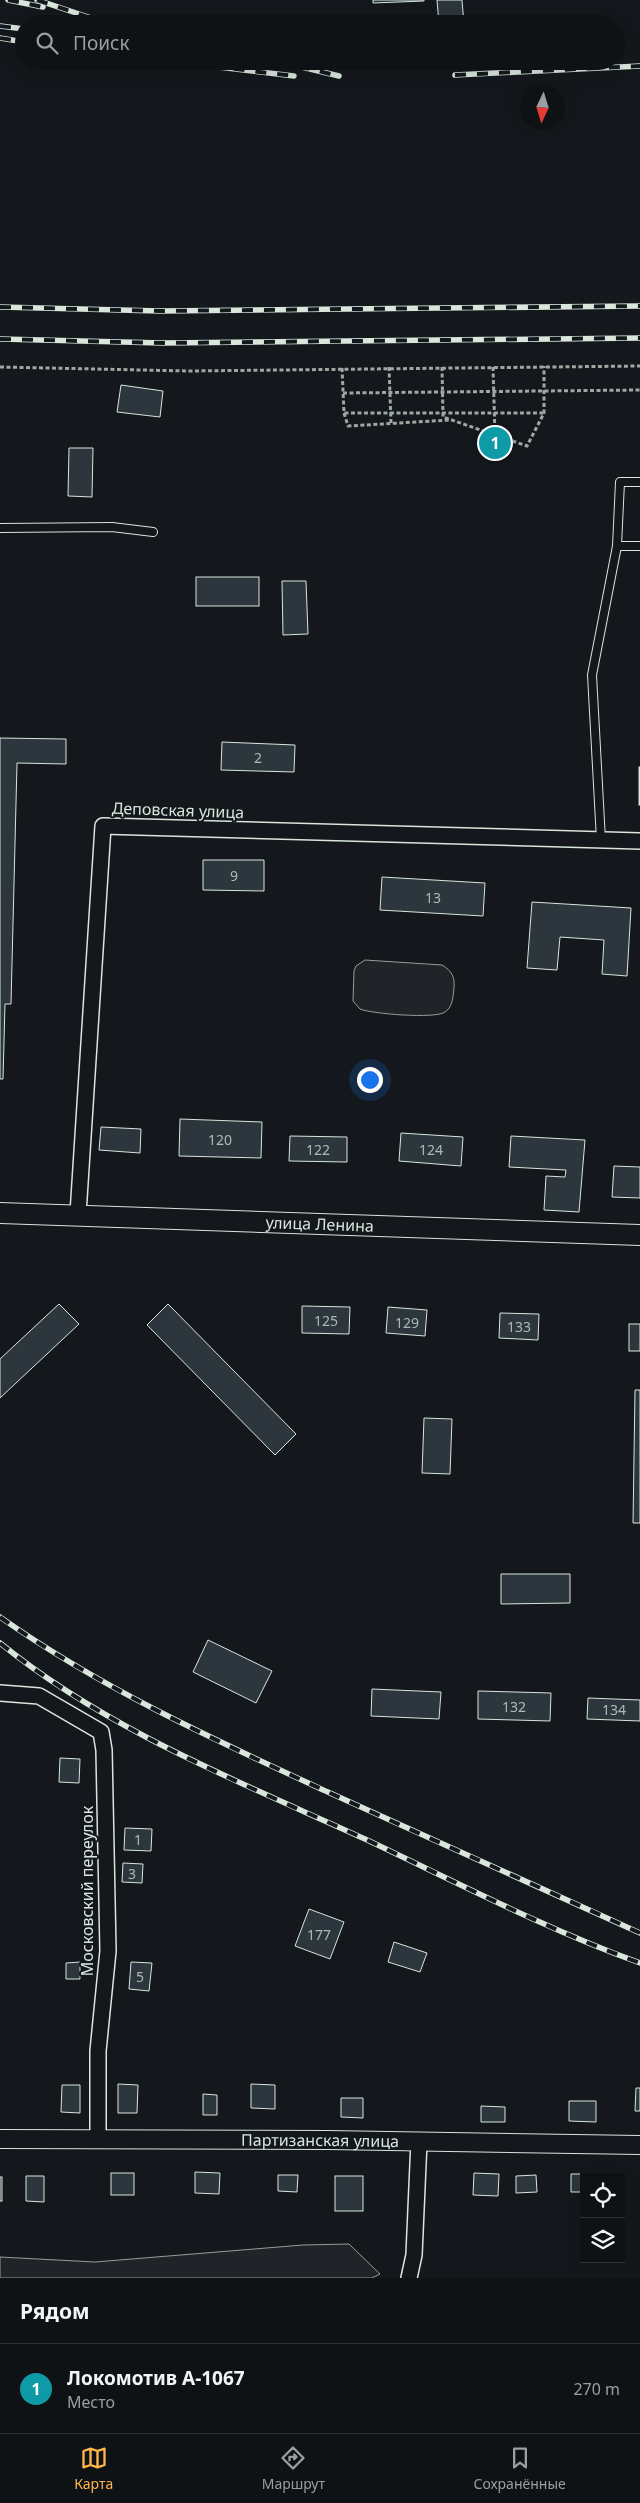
<!DOCTYPE html>
<html lang="ru">
<meta charset="utf-8">
<style>
body{margin:0;font-family:"Noto Sans",sans-serif;background:#1d2022;color:#f1f3f6}
.controls{position:absolute;right:15px;bottom:15px;display:grid;overflow:hidden;border-radius:0px;box-shadow:0 5px 20px #0002}
.controls button{width:45px;height:45px;display:grid;place-items:center;padding:0;border:0;border-bottom:1px solid #2f3234;background:#0f1215;color:#f1f3f6;font:25px sans-serif}
.compass{position:absolute;left:520px;top:85px;width:45px;height:45px;border-radius:50%;background:#0f1215;box-shadow:0 5px 20px #0002;rotate:184deg}
.you{position:absolute;left:369px;top:1079px;width:18px;height:18px;margin:-12px;border:4px solid #fff;border-radius:50%;background:#1a73e8;box-shadow:0 0 0 8px #1a73e833}
.badge{display:grid;place-items:center;width:32px;height:32px;border-radius:50%;background:#ffb74d;color:#fff;font-size:16px;font-weight:700}
.pin{position:absolute;translate:-50% -50%;border:2px solid #fff;box-shadow:0 1px 5px #0006}
.list{margin:0;padding:0;list-style:none}
h2{display:flex;justify-content:space-between;align-items:center;height:65px;margin:0;padding:0 20px;font-size:21px}
h2 small{font-size:16px;font-weight:400;color:#9b9ea0}
.list li{display:grid;grid-template-columns:32px 1fr auto;gap:15px;align-items:center;box-sizing:border-box;height:90px;padding:0 20px;border-top:1px solid #2f3234}
.list b{display:block;font-size:19px;white-space:nowrap}
.list p{margin:0;font-size:16px;white-space:nowrap;color:#9b9ea0}
.list em{font-size:16px;font-style:normal;color:#9b9ea0}
.icon{flex:none;width:28px;height:28px;fill:none;stroke:currentColor;stroke-width:2;stroke-linecap:round;stroke-linejoin:round}
.map{position:relative;flex:none;width:640px;height:2278px;overflow:hidden}
.search{position:absolute;background:#0f1215;box-shadow:0 5px 20px #0002;left:15px;right:15px;top:15px;height:55px;display:flex;align-items:center;gap:12px;box-sizing:border-box;padding:0 18px;border-radius:28px;color:#9b9ea0;font-size:19px}
.sheet{height:155px;background:#0f1215}
nav{display:flex;justify-content:space-around;align-items:center;box-sizing:border-box;height:70px;border-top:1px solid #2f3234;background:#0f1215;font-size:14px;color:#9b9ea0}
nav a{display:grid;justify-items:center;gap:2px}
nav .on{color:#ffb74d}
.map>svg:first-child{display:block}
.green{fill:#202428;stroke:#939e99}
.building{fill:#2c363c;stroke:#d8e6dc}
.lines{fill:none;stroke-linecap:round;stroke-linejoin:round}
.service-casing{stroke:#d8e6dc;stroke-width:10}
.minor-casing{stroke:#d8e6dc;stroke-width:18}
.tertiary-casing{stroke:#d8e6dc;stroke-width:20}
.secondary-casing{stroke:#d8e6dc;stroke-width:22}
.path{stroke:#9da8a2;stroke-width:3;stroke-dasharray:4 2.5;stroke-linecap:butt}
.service{stroke:#14181c;stroke-width:8}
.minor{stroke:#14181c;stroke-width:15}
.tertiary{stroke:#14181c;stroke-width:18}
.secondary{stroke:#14181c;stroke-width:20}
.rail-casing{stroke:#d8e6dc;stroke-width:5.5}
.rail{stroke:#14181c;stroke-width:4;stroke-dasharray:11;stroke-linecap:butt}
.labels{text-anchor:middle;dominant-baseline:central;stroke-width:4;stroke-linejoin:round;paint-order:stroke}
.number-label{font-size:14px;fill:#adbab4}
.street-label{font-size:16px;fill:#d8e6dc;stroke:#14181c}
</style>
<div class="map">
<svg width="640" height="2278" viewBox="0 0 640 2278">
<rect width="100%" height="100%" fill="#14181c"/>
<g class="green">
<path d="M365 960 442 965C452 971 455 977 454 988 453 996 453 1007 445 1012 436 1019 372 1014 360 1009L353 1001 354 971 356 966Z"/>
<path d="M349 2244 380 2274 372 2278H0V2257L95 2262 303 2245Z"/>
</g>
<g class="building">
<path d="M373 0H424V1L373 3Z"/>
<path d="M437 0H462L464 24H439Z"/>
<path d="M121 385 163 391 160 417 117 412Z"/>
<path d="M69 448H93L92 497 68 496Z"/>
<rect x="196" y="577" width="63" height="29"/>
<path d="M282 581H306L308 634 283 635Z"/>
<path d="M0 738 66 739V764L17 763 11 1004H5L3 1079H0Z"/>
<path d="M222 742 295 745 294 772 221 770Z"/>
<rect x="639" y="767" width="1" height="38"/>
<path d="M203 860H264V891L203 890Z"/>
<path d="M382 877 485 883 483 916 380 910Z"/>
<path d="M532 902 631 908 627 976 602 974 604 940 560 937 557 970 527 968Z"/>
<path d="M180 1119 262 1122 261 1158 179 1156Z"/>
<path d="M101 1127 141 1129 140 1153 99 1150Z"/>
<path d="M401 1133 463 1137 461 1166 399 1161Z"/>
<path d="M290 1136 347 1137V1162L289 1161Z"/>
<path d="M511 1136 585 1140 579 1212 544 1210 546 1176 565 1177 566 1170 509 1167Z"/>
<path d="M614 1166 640 1167V1198L612 1197Z"/>
<path d="M59 1304 79 1324 0 1398V1359Z"/>
<path d="M168 1304 296 1434 275 1455 147 1325Z"/>
<path d="M302 1306 350 1307 349 1334 302 1333Z"/>
<path d="M388 1307 427 1310 425 1336 386 1333Z"/>
<path d="M500 1313 539 1314 538 1340 499 1338Z"/>
<rect x="629" y="1324" width="11" height="27"/>
<path d="M635 1390H640V1523H633Z"/>
<path d="M424 1418 452 1419 450 1474 422 1473Z"/>
<path d="M501 1574H570V1603L501 1604Z"/>
<path d="M208 1640 272 1671 256 1703 193 1672Z"/>
<path d="M372 1689 441 1692 439 1719 371 1716Z"/>
<path d="M478 1691 551 1693 550 1721 478 1719Z"/>
<path d="M588 1698 640 1700V1721L587 1719Z"/>
<path d="M60 1758 80 1759 79 1783 59 1782Z"/>
<path d="M125 1828 152 1829 151 1851 124 1850Z"/>
<path d="M123 1863 143 1864 142 1883 122 1882Z"/>
<path d="M309 1909 344 1922 330 1959 295 1946Z"/>
<path d="M394 1942 427 1953 420 1972 388 1962Z"/>
<path d="M80 1962V1979H66V1963Z"/>
<path d="M131 1962 152 1963 149 1991 129 1989Z"/>
<path d="M118 2084 138 2085 137 2113H118Z"/>
<path d="M251 2084 275 2085V2109L251 2108Z"/>
<path d="M62 2085H80V2113L61 2112Z"/>
<path d="M636 2088H640V2111H635Z"/>
<path d="M203 2094 217 2095V2115H203Z"/>
<path d="M341 2098H363V2118L341 2117Z"/>
<path d="M569 2101H596V2122L569 2121Z"/>
<path d="M481 2106 505 2107V2122H481Z"/>
<path d="M195 2172 220 2173 219 2194 195 2193Z"/>
<rect x="111" y="2173" width="23" height="22"/>
<path d="M474 2173 499 2174 498 2196 473 2195Z"/>
<path d="M571 2174H594V2177H584V2192H571Z"/>
<path d="M278 2175H298L297 2192 278 2191Z"/>
<path d="M536 2175 537 2192 516 2193V2176Z"/>
<path d="M26 2176H44V2202L26 2201Z"/>
<rect x="335" y="2176" width="28" height="35"/>
<rect x="0" y="2177" width="2" height="24"/>
</g>
<g class="lines">
<g class="service-casing">
<g id="service">
<path d="M0 528 112 527 153 532"/>
<path d="M617 546 620 482H640"/>
<path d="M601 840 592 675 617 546H640"/>
</g>
</g>
<g class="minor-casing">
<g id="minor">
<path d="M78 1214 103 826 640 841"/>
<path d="M0 1693 39 1696 101 1732 104 1750 108 1951 98 2051V2140"/>
<path d="M409 2278 414 2255 419 2141"/>
</g>
</g>
<g class="tertiary-casing">
<g id="tertiary">
<path id="s1" d="M0 2139 328 2140 640 2145"/>
</g>
</g>
<g class="secondary-casing">
<g id="secondary">
<path id="s2" d="M0 1213 640 1235"/>
</g>
</g>
<g class="path">
<path d="M0 367 189 371 640 366"/>
<path d="M389 367 391 423"/>
<path d="M442 367 443 417 527 446 544 413V366"/>
<path d="M493 367 495 435"/>
<path d="M342 368 344 413H544"/>
<path d="M343 393 640 390"/>
<path d="M344 413 348 426 450 420"/>
</g>
<use href="#service" class="service"/>
<use href="#minor" class="minor"/>
<use href="#tertiary" class="tertiary"/>
<use href="#secondary" class="secondary"/>
<g class="rail-casing">
<g id="rail">
<path d="M8 0 43 7"/>
<path d="M37 0 109 24"/>
<path d="M0 26 24 29"/>
<path d="M0 38 24 42"/>
<path d="M168 61 294 76"/>
<path d="M277 61 339 76"/>
<path d="M455 75 640 66"/>
<path d="M0 307 160 311 640 306"/>
<path d="M0 339 163 343 640 338"/>
<path d="M0 1617C102 1689 217 1741 330 1793 433 1840 537 1886 640 1933"/>
<path d="M0 1643C107 1730 240 1782 365 1839 456 1882 546 1929 640 1963"/>
</g>
</g>
<use href="#rail" class="rail"/>
</g>
<g class="labels">
<g class="number-label">
<text x="258" y="757">2</text>
<text x="234" y="875">9</text>
<text x="433" y="897">13</text>
<text x="220" y="1139">120</text>
<text x="318" y="1149">122</text>
<text x="431" y="1149">124</text>
<text x="326" y="1320">125</text>
<text x="407" y="1322">129</text>
<text x="519" y="1326">133</text>
<text x="514" y="1706">132</text>
<text x="614" y="1709">134</text>
<text x="138" y="1839">1</text>
<text x="132" y="1873">3</text>
<text x="319" y="1934">177</text>
<text x="140" y="1976">5</text>
</g>
<g class="street-label">
<text transform="translate(178 810) rotate(2)">Деповская улица</text>
<text stroke="none"><textPath href="#s2" startOffset="320">улица Ленина</textPath></text>
<text transform="translate(87 1891) rotate(-90)">Московский переулок</text>
<text stroke="none"><textPath href="#s1" startOffset="320">Партизанская улица</textPath></text>
</g>
</g>
</svg>
<div class="controls">
<button><svg class="icon" aria-label="locate" viewBox="0 0 24 24"><circle cx="12" cy="12" r="6"/><path d="M12 2v4M12 18v4M2 12h4M18 12h4"/></svg></button>
<button><svg class="icon" aria-label="layers" viewBox="0 0 24 24"><path d="M12 4l9 5-9 5-9-5zM3 14l9 5 9-5"/></svg></button>
</div>
<svg class="compass" viewBox="-18 -18 36 36"><path d="M0-13l5 13h-10z" fill="#e53935"/><path d="M0 13l5-13h-10z" fill="#9b9ea0"/></svg>
<div class="you"></div>
<div class="pin badge" style="left:495px;top:443px;background:#0f9aa8">1</div>
<div class="search"><svg class="icon" aria-label="search" viewBox="0 0 24 24"><circle cx="10" cy="10" r="6"/><path d="M15 15l6 6"/></svg>Поиск</div>
</div>
<section class="sheet">
<h2>Рядом<small></small></h2>
<ul class="list">
<li><span class="badge" style="background:#0f9aa8">1</span><div><b>Локомотив А-1067</b><p>Место</p></div><em>270 m</em></li>
</ul>
</section>
<nav>
<a class="on"><svg class="icon" aria-label="map" viewBox="0 0 24 24"><path d="M3 6l6-2 6 2 6-2v14l-6 2-6-2-6 2zM9 4v14M15 6v14"/></svg>Карта</a>
<a><svg class="icon" aria-label="directions" viewBox="0 0 24 24"><path d="M12 3l9 9-9 9-9-9zM9 14v-3h6M13 9l2 2-2 2"/></svg>Маршрут</a>
<a><svg class="icon" aria-label="saved" viewBox="0 0 24 24"><path d="M7 4h10v16l-5-4-5 4z"/></svg>Сохранённые</a>
</nav>
